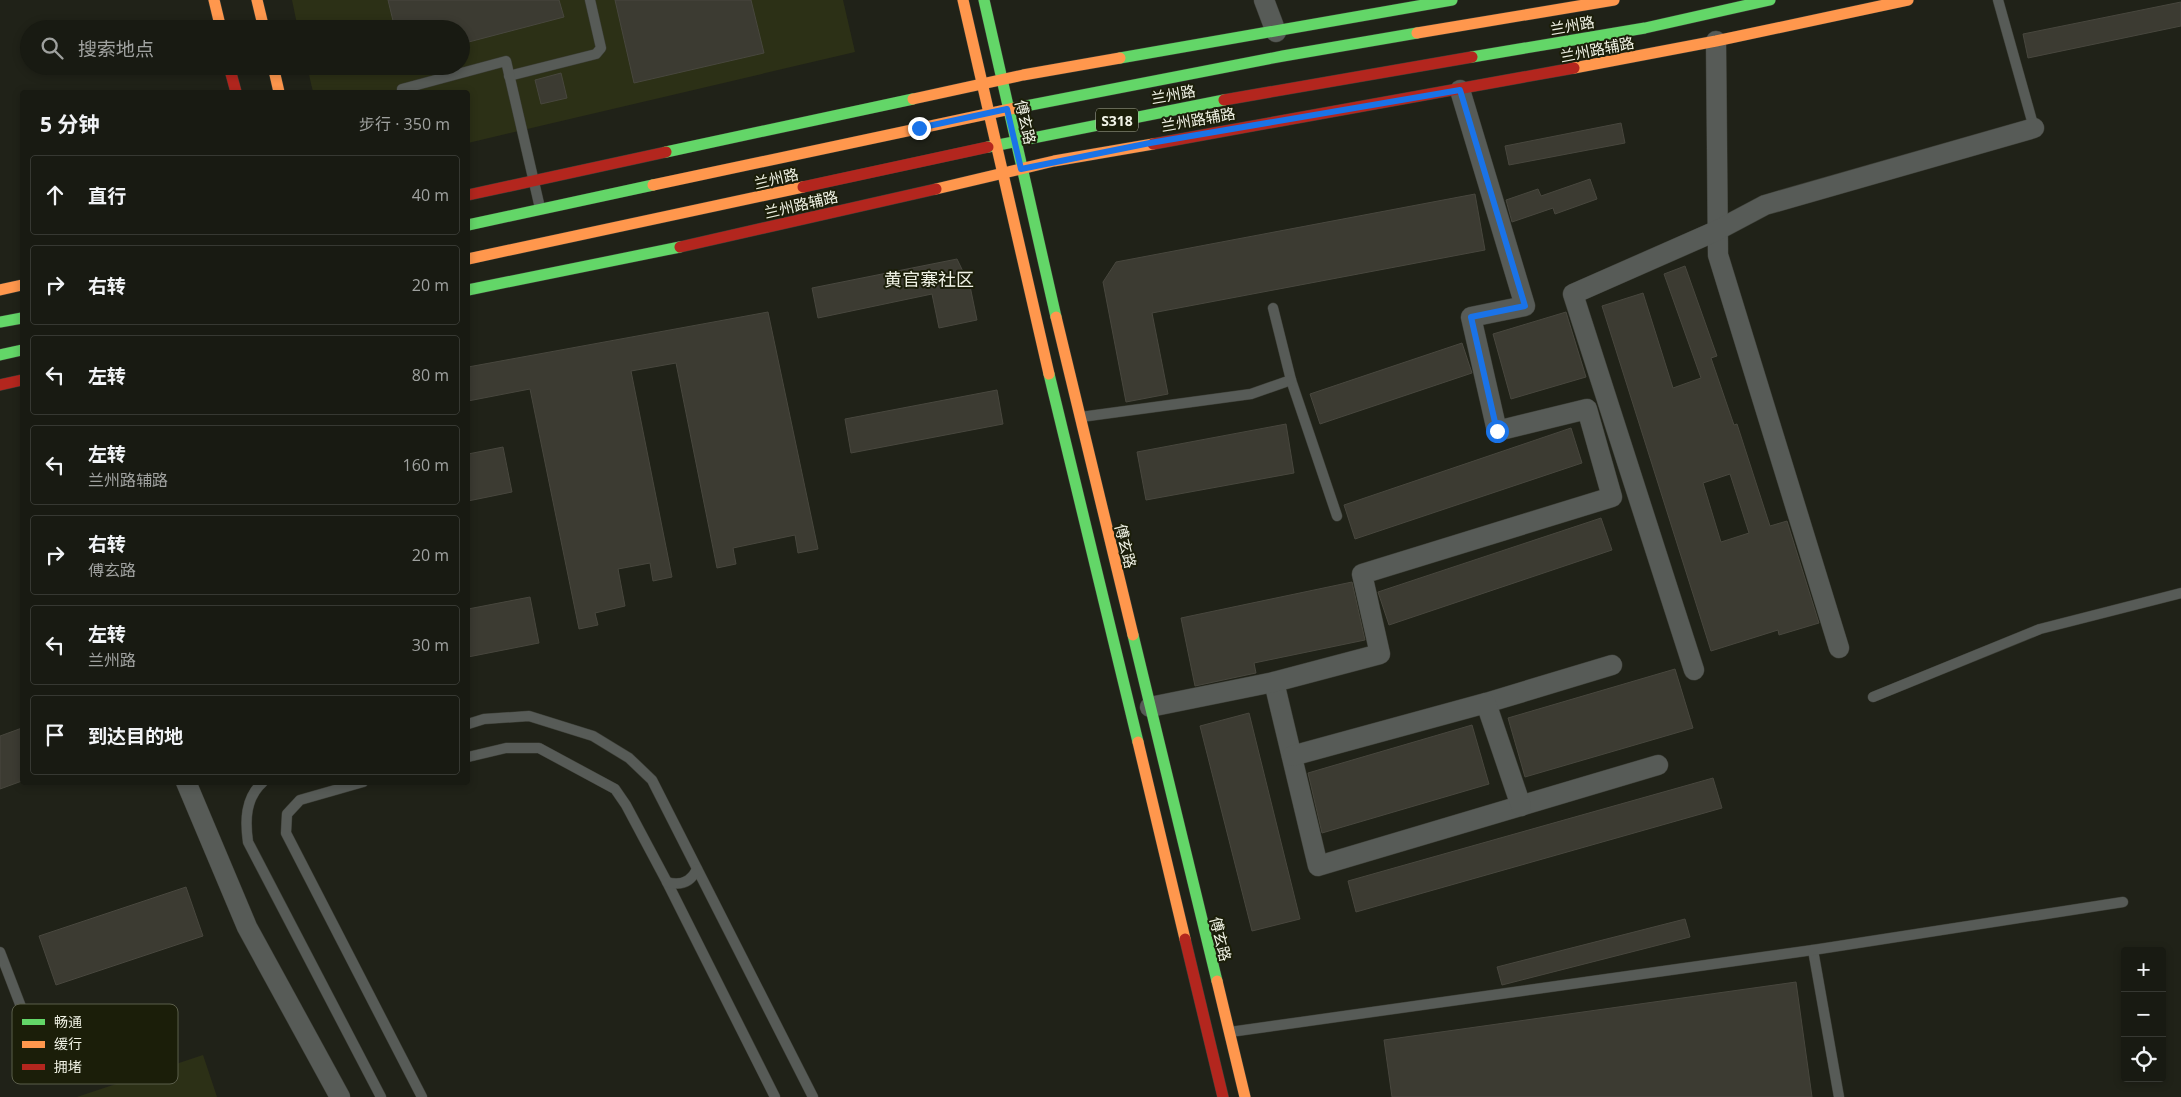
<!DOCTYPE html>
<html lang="zh">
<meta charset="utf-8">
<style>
body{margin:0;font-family:"Open Sans","Noto Sans SC",sans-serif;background:#252720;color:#f1f3f6}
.controls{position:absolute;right:15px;bottom:15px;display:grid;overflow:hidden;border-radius:5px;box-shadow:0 2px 8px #0003}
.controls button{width:45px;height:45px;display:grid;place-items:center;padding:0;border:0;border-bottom:1px solid #363832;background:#181a12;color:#f1f3f6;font:25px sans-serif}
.stop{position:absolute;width:15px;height:15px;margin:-11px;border:4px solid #1a73e8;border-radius:50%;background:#fff}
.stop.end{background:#1a73e8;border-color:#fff;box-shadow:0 1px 5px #0008}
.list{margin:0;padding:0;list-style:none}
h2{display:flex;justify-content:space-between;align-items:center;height:65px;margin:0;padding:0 20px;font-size:21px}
h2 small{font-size:16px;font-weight:400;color:#9fa19f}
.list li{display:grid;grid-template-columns:32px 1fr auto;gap:15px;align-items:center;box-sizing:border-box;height:80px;margin:0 10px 10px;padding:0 10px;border:1px solid #363832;border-radius:5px}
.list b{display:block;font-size:19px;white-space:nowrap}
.list p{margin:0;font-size:16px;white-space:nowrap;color:#9fa19f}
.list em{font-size:16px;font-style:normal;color:#9fa19f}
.icon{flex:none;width:28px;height:28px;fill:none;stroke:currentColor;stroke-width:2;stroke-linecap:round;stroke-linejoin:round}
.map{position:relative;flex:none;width:2181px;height:1097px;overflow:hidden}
.search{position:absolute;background:#181a12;box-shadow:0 2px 8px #0003;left:20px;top:20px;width:450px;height:55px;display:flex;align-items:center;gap:12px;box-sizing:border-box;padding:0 18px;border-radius:28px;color:#9fa19f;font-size:19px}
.panel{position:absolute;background:#181a12;box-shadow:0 2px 8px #0003;left:20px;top:90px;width:450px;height:695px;border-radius:5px}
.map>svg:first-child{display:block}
.built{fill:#2c3016}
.building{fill:#3c3b32;stroke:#48473e;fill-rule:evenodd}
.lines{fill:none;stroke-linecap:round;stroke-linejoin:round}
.lane-casing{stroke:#3c3e36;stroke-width:11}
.street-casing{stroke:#3c3e36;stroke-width:21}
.fast-casing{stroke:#3c3e36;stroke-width:12}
.slow-casing{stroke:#3c3e36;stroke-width:12}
.jam-casing{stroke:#3c3e36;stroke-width:12}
.lane{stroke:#575b57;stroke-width:10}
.street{stroke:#575b57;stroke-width:20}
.fast{stroke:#63d668;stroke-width:11}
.slow{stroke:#ff974d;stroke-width:11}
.jam{stroke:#b3261e;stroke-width:11}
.route{stroke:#1a73e8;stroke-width:6}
.labels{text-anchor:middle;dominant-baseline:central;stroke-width:4;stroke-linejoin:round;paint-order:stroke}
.shield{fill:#1b1e09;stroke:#b1b3a4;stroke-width:1}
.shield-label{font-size:14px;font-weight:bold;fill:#f1f3e6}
.street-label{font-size:15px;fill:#f1f3e6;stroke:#1b1e09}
.quarter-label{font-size:18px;fill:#f1f3e6;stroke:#1b1e09}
.key{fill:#1b1e09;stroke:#5b5e4b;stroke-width:1}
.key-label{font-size:14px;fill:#f1f3e6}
</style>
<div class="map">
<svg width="2181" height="1097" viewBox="0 0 2181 1097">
<rect width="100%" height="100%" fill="#202218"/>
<g class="built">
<path d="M292 0H843L855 52 468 143V92H313L307 66H461V29H298Z"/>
<path d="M203 1055 217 1097H77Z"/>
</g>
<g class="building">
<path d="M388 0H559L564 17 461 44V29H395Z"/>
<path d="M615 0H751L764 53 634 83Z"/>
<path d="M2181 2V26L2028 58 2023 34Z"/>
<path d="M561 73 567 98 541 104 535 80Z"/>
<path d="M1621 123 1625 143 1509 165 1505 146Z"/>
<path d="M1590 179 1597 199 1555 214 1553 208 1512 222 1506 200 1538 189 1541 196Z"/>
<path d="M1475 194 1485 250 1152 313 1168 394 1126 402 1103 282 1116 262Z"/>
<path d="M957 259 970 286 977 320 939 328 932 294 818 318 812 288Z"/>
<path d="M1685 266 1717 356 1711 358 1734 425 1737 424 1770 526 1787 521 1819 623 1779 635 1778 630 1711 651 1602 306 1643 293 1673 388 1701 378 1664 274ZM1730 474 1749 533 1721 542 1703 483Z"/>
<path d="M768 312 818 549 798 553 795 535 733 548 736 564 717 568 676 363 631 371 672 577 653 581 650 563 618 569 625 606 595 613 598 625 579 629 530 389 468 401V367Z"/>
<path d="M1566 312 1586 377 1511 399 1493 334Z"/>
<path d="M1462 343 1472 373 1320 424 1310 394Z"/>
<path d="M997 390 1003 424 851 453 845 419Z"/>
<path d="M1286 424 1294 473 1146 500 1137 452Z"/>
<path d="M1571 428 1582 463 1355 539 1344 505Z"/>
<path d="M503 447 512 492 468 501V454Z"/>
<path d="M1601 518 1612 550 1389 625 1378 592Z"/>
<path d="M1352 582 1365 640 1254 663 1256 673 1195 686 1181 618Z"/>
<path d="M530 597 539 643 468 657V609Z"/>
<path d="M1675 669 1693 728 1525 777 1508 718Z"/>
<path d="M1249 713 1300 919 1252 931 1200 726Z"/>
<path d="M1472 725 1489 784 1322 833 1308 773Z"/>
<path d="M22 728V781L0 789V736Z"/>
<path d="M1713 778 1722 808 1356 912 1348 881Z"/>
<path d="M186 887 203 936 56 985 39 936Z"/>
<path d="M1685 919 1690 937 1502 985 1497 967Z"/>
<path d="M1796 982 1812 1097H1392L1384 1040Z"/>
</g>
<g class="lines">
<g class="lane-casing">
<g id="lane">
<path d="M1998 0 2034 128"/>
<path d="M509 76 596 54 601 48 590 0"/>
<path d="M402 89 506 61 540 208"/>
<path d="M1273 308 1291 380 1337 516"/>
<path d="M1081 417 1251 394 1291 380"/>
<path d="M1873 697 2040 629 2181 593"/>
<path d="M468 724 484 719 529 716 593 736 629 758 652 780 813 1097"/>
<path d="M468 757 506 748H539L615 789 626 805 667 882 775 1097"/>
<path d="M263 782C245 798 245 821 248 842L381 1097"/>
<path d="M363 782 300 800 287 814 286 833 422 1097"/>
<path d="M667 882C681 886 691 882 697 869"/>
<path d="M1813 950 1839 1097"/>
<path d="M0 952 28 1025"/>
<path d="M1230 1032 1813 950 2123 902"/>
</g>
</g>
<g class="street-casing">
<g id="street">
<path d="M1264 0 1276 32"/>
<path d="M1716 41 1718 255 1839 648"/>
<path d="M1694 670 1573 294 1716 231 1765 205 2034 128"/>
<path d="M1274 682 1318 866 1658 765"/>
<path d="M1486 703 1612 665"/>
<path d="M1150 707 1274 682 1380 654 1362 574 1612 497 1587 409 1497 431 1471 317 1525 306 1460 90"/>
<path d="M1292 756 1486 703 1521 806"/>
<path d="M186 782 247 927 340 1097"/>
</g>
</g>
<g class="fast-casing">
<g id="fast">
<path d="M984 0 1056 317"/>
<path d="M1472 57 1645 28 1770 0"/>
<path d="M1120 58 1452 0"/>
<path d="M1015 108 1283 56 1417 33"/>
<path d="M988 147 1224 100"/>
<path d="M666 152 913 99"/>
<path d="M468 225 653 185"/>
<path d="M468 290 680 247"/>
<path d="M0 322 22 318"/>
<path d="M0 355 22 350"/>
<path d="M1049 374 1138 742"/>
<path d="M1133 635 1217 981"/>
</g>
</g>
<g class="slow-casing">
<g id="slow">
<path d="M214 0 221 29"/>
<path d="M257 0 264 29"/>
<path d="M963 0 1049 374"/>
<path d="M1417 33 1614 0"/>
<path d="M273 66 279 92"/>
<path d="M1574 68 1716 41 1908 0"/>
<path d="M913 99 1023 75 1120 58"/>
<path d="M653 185 1015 108"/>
<path d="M936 189 1054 161 1153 144"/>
<path d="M468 259 803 187"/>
<path d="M0 290 22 285"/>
<path d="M1056 317 1133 635"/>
<path d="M1138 742 1185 939"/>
<path d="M1217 981 1245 1097"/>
</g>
</g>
<g class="jam-casing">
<g id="jam">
<path d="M229 66 236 92"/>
<path d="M1224 100 1472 57"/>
<path d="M1153 144 1574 68"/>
<path d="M803 187 988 147"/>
<path d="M468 195 666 152"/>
<path d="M680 247 936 189"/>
<path d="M0 385 22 380"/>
<path d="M1185 939 1223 1097"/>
</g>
</g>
<use href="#lane" class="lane"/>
<use href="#street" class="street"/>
<use href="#fast" class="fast"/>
<use href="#slow" class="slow"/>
<use href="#jam" class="jam"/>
</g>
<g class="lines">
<path class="route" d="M919 128 1007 109 1021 169 1150 143 1460 90 1525 306 1471 317 1497 431"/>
</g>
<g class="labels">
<rect class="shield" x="1096" y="108.5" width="42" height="23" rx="4"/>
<g class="shield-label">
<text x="1117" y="120">S318</text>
</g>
<g class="street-label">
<text transform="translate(1572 25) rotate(-10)">兰州路</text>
<text transform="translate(1597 49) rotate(-11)">兰州路辅路</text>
<text transform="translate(1173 94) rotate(-10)">兰州路</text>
<text transform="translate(1198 119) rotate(-10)">兰州路辅路</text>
<text transform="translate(1026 122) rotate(77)">傅玄路</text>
<text transform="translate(776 178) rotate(-13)">兰州路</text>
<text transform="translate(801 204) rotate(-13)">兰州路辅路</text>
<text transform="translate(1126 546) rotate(76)">傅玄路</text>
<text transform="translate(1221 939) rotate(76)">傅玄路</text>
</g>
<g class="quarter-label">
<text x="929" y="279">黄官寨社区</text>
</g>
</g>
<rect x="12" y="1004" width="166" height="80" rx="8" class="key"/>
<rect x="22" y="1019" width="23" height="6" fill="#63d668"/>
<rect x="22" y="1041" width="23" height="7" fill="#ff974d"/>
<rect x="22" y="1064" width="23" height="6" fill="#b3261e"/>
<g class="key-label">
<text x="54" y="1027">畅通</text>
<text x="54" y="1049">缓行</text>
<text x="54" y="1072">拥堵</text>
</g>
</svg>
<div class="controls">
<button>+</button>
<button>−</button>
<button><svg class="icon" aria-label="locate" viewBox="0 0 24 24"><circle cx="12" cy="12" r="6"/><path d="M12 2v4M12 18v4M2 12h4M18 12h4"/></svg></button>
</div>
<div class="stop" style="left:1497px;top:431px"></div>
<div class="stop end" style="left:919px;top:128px"></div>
<div class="search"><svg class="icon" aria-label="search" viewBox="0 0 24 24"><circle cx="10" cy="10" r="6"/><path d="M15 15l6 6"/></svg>搜索地点</div>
<section class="panel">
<h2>5 分钟<small>步行 · 350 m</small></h2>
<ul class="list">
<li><svg class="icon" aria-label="ahead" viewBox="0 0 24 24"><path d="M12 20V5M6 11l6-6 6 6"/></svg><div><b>直行</b></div><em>40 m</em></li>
<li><svg class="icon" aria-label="right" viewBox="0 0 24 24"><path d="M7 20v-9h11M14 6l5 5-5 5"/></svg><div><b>右转</b></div><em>20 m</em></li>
<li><svg class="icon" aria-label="left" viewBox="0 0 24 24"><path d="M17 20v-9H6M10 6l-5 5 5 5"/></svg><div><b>左转</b></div><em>80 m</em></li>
<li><svg class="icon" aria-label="left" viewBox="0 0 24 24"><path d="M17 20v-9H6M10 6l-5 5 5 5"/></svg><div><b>左转</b><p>兰州路辅路</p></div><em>160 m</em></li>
<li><svg class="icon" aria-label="right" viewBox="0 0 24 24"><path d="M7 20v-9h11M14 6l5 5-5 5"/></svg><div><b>右转</b><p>傅玄路</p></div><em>20 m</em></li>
<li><svg class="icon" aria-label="left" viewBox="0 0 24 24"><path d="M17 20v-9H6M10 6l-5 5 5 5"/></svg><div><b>左转</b><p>兰州路</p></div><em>30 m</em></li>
<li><svg class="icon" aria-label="arrive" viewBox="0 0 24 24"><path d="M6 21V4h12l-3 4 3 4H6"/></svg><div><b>到达目的地</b></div></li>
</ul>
</section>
</div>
